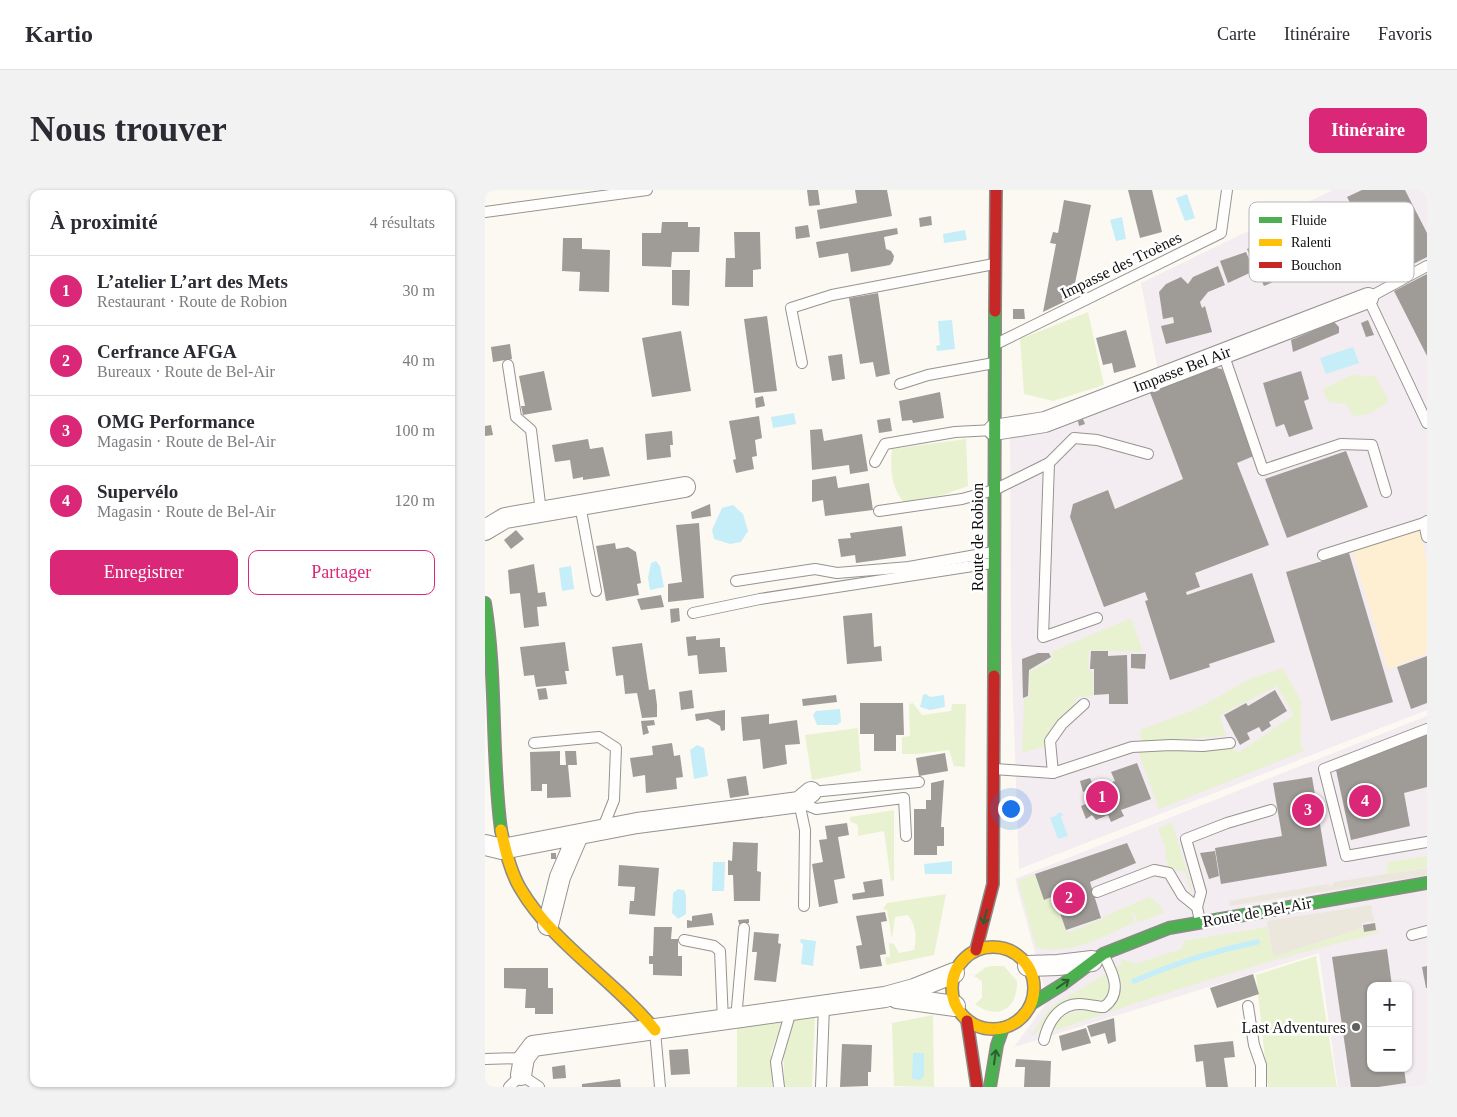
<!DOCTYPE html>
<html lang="fr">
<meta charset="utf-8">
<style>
body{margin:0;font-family:"Times New Roman",serif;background:#f2f2f3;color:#2b2b33}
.controls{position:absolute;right:15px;bottom:15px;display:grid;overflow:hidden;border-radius:10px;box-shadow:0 1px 4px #0004}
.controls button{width:45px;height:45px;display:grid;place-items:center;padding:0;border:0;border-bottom:1px solid #e1e1e2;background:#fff;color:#2b2b33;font:25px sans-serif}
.you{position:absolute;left:525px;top:618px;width:18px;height:18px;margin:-12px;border:4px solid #fff;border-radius:50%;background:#1a73e8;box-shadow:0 0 0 8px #1a73e833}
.badge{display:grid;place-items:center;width:32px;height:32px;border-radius:50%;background:#db2777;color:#fff;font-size:16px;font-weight:700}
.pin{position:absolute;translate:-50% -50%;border:2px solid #fff;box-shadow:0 1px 5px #0006}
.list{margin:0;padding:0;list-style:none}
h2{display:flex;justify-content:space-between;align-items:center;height:65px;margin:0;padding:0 20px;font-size:21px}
h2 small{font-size:16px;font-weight:400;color:#7c7c81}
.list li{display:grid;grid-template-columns:32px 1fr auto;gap:15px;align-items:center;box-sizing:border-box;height:70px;padding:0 20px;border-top:1px solid #e1e1e2}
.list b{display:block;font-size:19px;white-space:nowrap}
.list p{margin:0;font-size:16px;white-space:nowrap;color:#7c7c81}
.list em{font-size:16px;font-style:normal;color:#7c7c81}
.actions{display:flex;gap:10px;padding:15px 20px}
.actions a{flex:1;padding:11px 0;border:1px solid #db2777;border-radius:10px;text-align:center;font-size:18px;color:#db2777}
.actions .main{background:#db2777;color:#fff}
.map{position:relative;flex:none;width:942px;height:897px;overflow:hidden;border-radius:10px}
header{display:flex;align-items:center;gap:30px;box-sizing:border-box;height:70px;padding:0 25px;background:#fff;border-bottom:1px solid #e1e1e2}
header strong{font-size:24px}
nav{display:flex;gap:28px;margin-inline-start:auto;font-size:18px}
.intro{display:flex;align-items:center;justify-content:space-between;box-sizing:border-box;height:120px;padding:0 30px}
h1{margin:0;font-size:35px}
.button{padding:12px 22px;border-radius:10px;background:#db2777;color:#fff;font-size:18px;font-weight:700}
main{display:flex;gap:30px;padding:0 30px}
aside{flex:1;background:#fff;border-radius:10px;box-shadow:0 1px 4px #0004}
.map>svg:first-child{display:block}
.industrial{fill:#f3ecf0;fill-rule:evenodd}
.green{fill:#e9f2d0}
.sand{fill:#feefd2}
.plaza{fill:#ece7dd}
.water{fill:#c6eef8}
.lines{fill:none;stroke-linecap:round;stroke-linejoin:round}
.stream{stroke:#c6eef8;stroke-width:5.5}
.building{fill:#9f9c98}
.lane-casing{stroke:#959491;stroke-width:12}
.street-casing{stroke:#959491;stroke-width:22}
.fast-casing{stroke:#8c8a87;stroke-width:14}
.slow-casing{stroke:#8c8a87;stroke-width:14}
.jam-casing{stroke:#8c8a87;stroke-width:14}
.lane{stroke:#fffefd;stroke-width:10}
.street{stroke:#fffefd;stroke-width:20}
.fast{stroke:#4caf50;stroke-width:11}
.slow{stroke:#ffc107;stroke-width:11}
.jam{stroke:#c62828;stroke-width:11}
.oneway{stroke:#2d5e2f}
.poi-dot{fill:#61605e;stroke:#fff;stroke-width:2}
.labels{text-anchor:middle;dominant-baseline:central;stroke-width:5;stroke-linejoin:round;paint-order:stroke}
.street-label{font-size:16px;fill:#0e0e0e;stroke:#fff}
.poi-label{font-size:16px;fill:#0e0e0e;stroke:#fff;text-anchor:end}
.key{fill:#fff;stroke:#b7b7b7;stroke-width:1}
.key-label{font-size:14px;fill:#0e0e0e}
</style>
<header>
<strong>Kartio</strong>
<nav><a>Carte</a><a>Itinéraire</a><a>Favoris</a></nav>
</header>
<div class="intro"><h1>Nous trouver</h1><a class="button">Itinéraire</a></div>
<main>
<aside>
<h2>À proximité<small>4 résultats</small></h2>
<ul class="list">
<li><span class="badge">1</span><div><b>L’atelier L’art des Mets</b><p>Restaurant · Route de Robion</p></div><em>30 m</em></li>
<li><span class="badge">2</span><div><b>Cerfrance AFGA</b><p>Bureaux · Route de Bel-Air</p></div><em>40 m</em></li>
<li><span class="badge">3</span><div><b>OMG Performance</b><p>Magasin · Route de Bel-Air</p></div><em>100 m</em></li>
<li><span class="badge">4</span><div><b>Supervélo</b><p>Magasin · Route de Bel-Air</p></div><em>120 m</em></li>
</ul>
<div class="actions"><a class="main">Enregistrer</a><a>Partager</a></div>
</aside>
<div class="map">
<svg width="942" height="897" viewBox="0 0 942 897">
<rect width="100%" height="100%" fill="#fcf9f2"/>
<g class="industrial">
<path d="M848 0H942V520L534 679 526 447 525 235 673 181 656 93Z"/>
<path d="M942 526V897H853L834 763 529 857 563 811 530 689ZM886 796H923V878H886Z"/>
</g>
<g class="green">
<path d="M603 122 619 195 568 211 539 204 535 149Z"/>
<path d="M869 184 879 187 890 185 904 211 885 224 868 226 861 214 843 212 838 199Z"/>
<path d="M481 249 483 296 458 305 419 312C406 299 405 277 407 259Z"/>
<path d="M646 428 658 462 604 460 603 479 608 483V506L592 507 587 519 564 540 561 556 537 563 539 509 544 507 545 481 564 472 568 466 566 462Z"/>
<path d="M798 478 816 511V555L819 561 674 619 653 561 688 558H748L753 563 809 525 792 496 735 525 741 546 656 552 655 540 709 520 767 488Z"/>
<path d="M428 513 437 525 466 521 467 514H481L480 577 469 576 464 560 433 564H417V547L425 546 424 514Z"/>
<path d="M373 538 376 581 327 590 320 545Z"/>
<path d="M409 620V690L406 691 399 641 373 646V635L365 631V627Z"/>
<path d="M687 633 708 701 706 702 700 682 684 679 680 666 681 660 673 638Z"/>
<path d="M942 666V677L902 684V672Z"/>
<path d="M550 684 559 710 569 706 582 743 617 729 618 727 664 707 674 714 679 723 653 732 649 723H647L650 732C622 745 583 767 551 757L533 691Z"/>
<path d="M461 704 449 765 401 775 400 767H405L404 753 409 754 414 763 429 760C432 747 431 736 423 725L410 727 407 749 402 720 398 719 402 713Z"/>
<path d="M782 737 788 767 877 738 879 742 893 740 894 743C784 769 675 804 569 841 575 812 611 826 631 815L637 798 631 777 636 775V769L651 774 696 759 699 751Z"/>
<path d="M831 766 852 897H783L771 785Z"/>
<path d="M507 776H519L532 791C533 819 513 831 490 814L497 808V791L489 786 501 777Z"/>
<path d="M621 784 625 802 618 811 583 810 582 807Z"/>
<path d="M579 808 581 812 573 817 548 846 546 845 566 817Z"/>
<path d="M330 825 327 897H300C298 882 296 838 311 828 315 825 324 826 330 825Z"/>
<path d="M448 825 449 897 409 896 407 833Z"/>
<path d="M299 828 286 863 287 897H252V837Z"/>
</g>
<path class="sand" d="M934 338 942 371V463L903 480 867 360Z"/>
<g class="plaza">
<path d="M942 678V685L745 716 744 711 843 694 847 697 849 692Z"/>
<path d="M886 715 889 731 877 733V738L788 767 782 731Z"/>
</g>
<g class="water">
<path d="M702 4 710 28 700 31 691 8Z"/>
<path d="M637 27 641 49 631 51 625 30Z"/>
<path d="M480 40 482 50 459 53 458 44Z"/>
<path d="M467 130 470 159 452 161 451 156 455 155 453 131Z"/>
<path d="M868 157 874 173 841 184 835 168Z"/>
<path d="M309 223 311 234 288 238 286 227Z"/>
<path d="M248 315 258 324 263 341 256 352 245 354 229 349 227 340 237 318Z"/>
<path d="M171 371 175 376 179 397 165 400 163 388 166 373Z"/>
<path d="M86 376 89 399 77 401 74 378Z"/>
<path d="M441 504 445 507 459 505 460 517 445 520 435 517 438 505Z"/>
<path d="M355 519 356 532 352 535H332L328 525 331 521Z"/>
<path d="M212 555 219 558 223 586 209 589 205 560Z"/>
<path d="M573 622 578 624 576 627 583 646 573 649 565 628 572 625Z"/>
<path d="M467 671V684H440L439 674Z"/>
<path d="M228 672H240L239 701H227Z"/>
<path d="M193 699 199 700 201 705V724L193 729 187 723 188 703Z"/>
<path d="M316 749 331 751 328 776 316 774 318 754 315 752Z"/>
<path d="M428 863H439V886L435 890 427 889Z"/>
</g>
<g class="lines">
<path class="stream" d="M649 791C690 773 729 761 772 752"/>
</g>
<g class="building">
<path d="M322 0H333L335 15 324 16Z"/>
<path d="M370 0H402L407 26 335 39 332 20 372 13Z"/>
<path d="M643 0H667L677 42 655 48Z"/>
<path d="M877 0H920L942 43V67L893 92 859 25 869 20 862 7Z"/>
<path d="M579 10 606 15 587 108 558 122 571 54 565 53 568 42 573 43Z"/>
<path d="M446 26 447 35 435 37 434 28Z"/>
<path d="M821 30 839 69 779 96 762 59Z"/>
<path d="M177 32H203V37H215L214 62H187L186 77 157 76V43H176Z"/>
<path d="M323 35 325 47 311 49 310 37Z"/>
<path d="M412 38 413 44 399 47 401 59 406 61 409 66 408 71 405 75 366 82 363 63 334 68 331 52Z"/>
<path d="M249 42H275L276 79 268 80V97H240L241 68H250Z"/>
<path d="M78 48H97V59L125 60 124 102 94 101 95 82 77 81Z"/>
<path d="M761 62 769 81 743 93 735 71Z"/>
<path d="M733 76 740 95 723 102 715 112 717 118 720 116 727 142 681 154 676 136 689 133 688 127 678 129 674 102 681 94 696 87 703 94 708 87Z"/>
<path d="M187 80H205L204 116 187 115Z"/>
<path d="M942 84V166L909 101Z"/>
<path d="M393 103 405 184 391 187 388 172 375 174 364 108Z"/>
<path d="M528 119H539L540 129H528Z"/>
<path d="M282 126 292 201 269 203 259 129Z"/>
<path d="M883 130 889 145 881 147 876 133Z"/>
<path d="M849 132 854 137V143L808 162 806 150Z"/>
<path d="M641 140 651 177 629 183 627 173 618 175 611 148Z"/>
<path d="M196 141 206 201 167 207 157 148Z"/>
<path d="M25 154 27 169 8 172 6 157Z"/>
<path d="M357 164 360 189 347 191 343 166Z"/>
<path d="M725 177 737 179 771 265 752 273 784 355 710 383 715 397 701 402 702 405 767 383 790 452 724 474 725 477 685 490 660 411 663 410 660 402 619 417 585 327 588 314 623 300 630 319 698 289 664 200Z"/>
<path d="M59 181 67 220 38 225 36 216H40L34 186Z"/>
<path d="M816 181 824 209 819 211 828 239 804 247 799 234 791 237 778 193Z"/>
<path d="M455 202 459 228 428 233 427 230 417 231 414 211Z"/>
<path d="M278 206 280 216 271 218 270 208Z"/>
<path d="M274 226 277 248 270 250 272 266 267 267 269 279 251 283 248 270 251 269 244 231Z"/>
<path d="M405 228 407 241 394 243 392 230Z"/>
<path d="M598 229 600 234 594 236 593 231Z"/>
<path d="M6 235 8 245 0 246V236Z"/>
<path d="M337 239 339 251 377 244 383 281 365 284 364 275 327 280 325 240Z"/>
<path d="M187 241 188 255H185L186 267 162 270 160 244Z"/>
<path d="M103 249 105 259 118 257 125 286 98 290V287L88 289 85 270 70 272 67 255Z"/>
<path d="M861 261 883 317 802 348 780 289Z"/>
<path d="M351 286 353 298 384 293 388 320 340 326 338 310 327 312V290Z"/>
<path d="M225 314 226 326 207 329 206 322Z"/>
<path d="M214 333 219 408 183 412V394L197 392 191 335Z"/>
<path d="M417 336 421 366 371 373 370 365 356 367 353 349 366 348 365 343Z"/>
<path d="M31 340 39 349 26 359 19 350Z"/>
<path d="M130 353 131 359 143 357 151 362 156 393 152 394 154 405 121 411 111 356Z"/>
<path d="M864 363 908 512 846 531 801 382Z"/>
<path d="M49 374 53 403 60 402 62 416 52 417 54 436 39 438 35 403 25 404 23 380Z"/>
<path d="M176 405 179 417 156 420 152 409Z"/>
<path d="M194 418 195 431 186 433 185 419Z"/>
<path d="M387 423 389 457 396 456 397 471 362 474 358 426Z"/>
<path d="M211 446V450L235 448V457H240L242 482 214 484 212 465 203 466 201 447Z"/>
<path d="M80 452 84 481H80L82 494 51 497 49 485 39 486 35 457Z"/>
<path d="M157 453 164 500 170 499 172 515V527L157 528 152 503 140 504 138 485 131 486 127 457Z"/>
<path d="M606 461H623V466L642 465 643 514H624V504L609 505V479H605Z"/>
<path d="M553 463H564L566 467 544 480 543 506 538 508 537 469Z"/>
<path d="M646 464H661L660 479 646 478Z"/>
<path d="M942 466V513L926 519 912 477Z"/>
<path d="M61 498 63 509 54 510 52 499Z"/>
<path d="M207 500 209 518 196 520 194 502Z"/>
<path d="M790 500 802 521 784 532 786 536 777 542 774 537 762 543 765 549 755 555 739 525 761 513 763 516Z"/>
<path d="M351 505 352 512 318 516 317 509Z"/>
<path d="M375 513H418L419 545H411V561H389V544H375Z"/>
<path d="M240 520V540L236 541 235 536 223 529 211 531 210 524Z"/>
<path d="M284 524V534L312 530 315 554 300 555 302 574 278 579 275 549 258 551 256 527Z"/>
<path d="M169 530 170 535 162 536 164 543 158 545 156 531Z"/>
<path d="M942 545V597L919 603 925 636 866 650 851 580Z"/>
<path d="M187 553 189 566 195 565 198 587 191 588 192 599 161 603 160 585 148 587 145 568 168 565 167 556Z"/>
<path d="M75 561V575H81L80 561H91L92 575H83L86 607 62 608V594H57V601H46L45 562Z"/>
<path d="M460 563 463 581 434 586 431 568Z"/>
<path d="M652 573 666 609 636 620 639 626 626 632 623 625 611 630 607 625 601 629 596 616 603 613 601 602 630 591 626 582Z"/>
<path d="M261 586 264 605 245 608 242 589Z"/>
<path d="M827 587 842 676 736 694 730 658 797 646 788 593Z"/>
<path d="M605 588 609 597 598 602 595 591Z"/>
<path d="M459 590 456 637H459V656H452V665H429V619H441V610H446V593Z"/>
<path d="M362 633 364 645 353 647 360 688 349 690 353 713 334 717 327 674 338 672 334 650 342 649 340 636Z"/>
<path d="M248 652 273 653 272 681 276 682 275 711H249L248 685H243V670L247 671Z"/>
<path d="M642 653 651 673 605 692 616 728 581 740 569 706 559 710 550 684Z"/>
<path d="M730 661 734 686 724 689 715 663Z"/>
<rect x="66" y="663" width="5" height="6"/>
<path d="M134 675 174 678 170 726 144 724 145 711H149L150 697 133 696Z"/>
<path d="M397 689 399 706 368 710 367 704 380 702 378 692Z"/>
<path d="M400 722 402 731 396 732 401 764 395 765 397 776 375 779 371 756 377 755 371 726Z"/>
<path d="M227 723 229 735 202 738V730L207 731V726Z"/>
<path d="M264 729V733L254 734 253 730Z"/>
<path d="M890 733 891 740 879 742 878 735Z"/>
<path d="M169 737H187L186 749H193V766H197V786L168 785V774H164V766H168Z"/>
<path d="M269 742 294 744 293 753 296 754 291 792 269 790 272 762H267Z"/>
<path d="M902 759 907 796H886V878H919L921 893 893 897H866L847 767Z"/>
<path d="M942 776V798H941L937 777Z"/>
<path d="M19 778H63V798H68V824H50V818H40L41 799 19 798Z"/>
<path d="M768 784 774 804 732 818 725 798Z"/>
<path d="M629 828 631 851 623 854 620 843 606 847 602 836Z"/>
<path d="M601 838 606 853 577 861 574 846Z"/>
<path d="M748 851 750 867 739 868 743 897H721L718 871 711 872 709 855Z"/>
<path d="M357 854 387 855 386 882H383V896L355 897Z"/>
<path d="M203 859 205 884 186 885 184 860Z"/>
<path d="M531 869 566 871 565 897H539L540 877H530Z"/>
<path d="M80 875 81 888 68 889 67 877Z"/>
<path d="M135 889 136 897H97V894Z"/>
</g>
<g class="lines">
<g class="lane-casing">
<g id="lane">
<path d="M0 22 162 0"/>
<path d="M942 76 883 108 942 233"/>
<path d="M513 153 736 43 742 0"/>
<path d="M738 163 778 280 856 254 887 255 901 302"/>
<path d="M317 173 306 118 347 105 509 74"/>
<path d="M23 175 31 227 46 240 56 322"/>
<path d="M415 194 443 185 509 173"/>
<path d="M390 272 400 254 470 242 509 240"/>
<path d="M564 273 589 248 612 250 663 264"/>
<path d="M95 315 111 401"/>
<path d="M394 321 477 309 509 300 564 273 558 447 612 428"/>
<path d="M942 331 939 333 942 347"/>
<path d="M838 365 939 333"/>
<path d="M251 391 330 379 352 383 424 377 508 362"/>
<path d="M208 423 275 409 507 373"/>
<path d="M942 539 839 579 861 666 942 652"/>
<path d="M49 553 114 547 131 558 129 610 117 640"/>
<path d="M509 579 568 583 647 557 686 555 718 556 745 553"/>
<path d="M568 583 565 551 577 534 599 514"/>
<path d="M326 602 434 592"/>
<path d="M314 612 331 619 419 608 421 646"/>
<path d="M314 612 320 640 319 716"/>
<path d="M612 702 669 680 684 683 697 705 712 717"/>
<path d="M715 731 712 717 716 702 701 649 742 633 786 620"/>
<path d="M927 745 942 741"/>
<path d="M199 750 229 756 235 761 238 831"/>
<path d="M763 816 769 855 776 875V897"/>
<path d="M251 829 259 738"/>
<path d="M170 841 175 897"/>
<path d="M559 850C563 832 574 814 595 814 603 814 611 817 619 817 638 803 628 783 619 766"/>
<path d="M0 869 39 868"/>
<path d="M24 897 36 885 54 897"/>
<path d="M294 897 291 872 306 821"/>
<path d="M336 897 339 816"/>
</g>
</g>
<g class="street-casing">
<g id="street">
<path d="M509 240 560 232 883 108"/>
<path d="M0 340 20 328 200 297"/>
<path d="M0 655 17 659 152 633 314 612 326 602"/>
<path d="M63 735 75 687 93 645"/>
<path d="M543 776 573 775 607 771"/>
<path d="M412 808 470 816"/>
<path d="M36 885 39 868 48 856 400 807 429 799 469 783"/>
</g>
</g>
<g class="fast-casing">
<g id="fast">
<path d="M0 413C12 488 6 564 16 640"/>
<path d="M509 486 510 121"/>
<path d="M546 814 578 794 618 764 684 738 942 693"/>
<path d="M505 897 512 855 518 838"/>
</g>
</g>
<g class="slow-casing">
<g id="slow">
<path d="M16 640C20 659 25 681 35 698 67 753 129 790 170 840"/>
<circle cx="508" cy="798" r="41"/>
</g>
</g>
<g class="jam-casing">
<g id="jam">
<path d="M510 121 511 0"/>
<path d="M491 760 508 694 509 486"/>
<path d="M482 831 492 897"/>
</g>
</g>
<use href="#lane" class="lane"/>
<use href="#street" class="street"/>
<use href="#fast" class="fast"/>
<use href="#slow" class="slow"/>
<use href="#jam" class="jam"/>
</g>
<defs><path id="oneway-shaft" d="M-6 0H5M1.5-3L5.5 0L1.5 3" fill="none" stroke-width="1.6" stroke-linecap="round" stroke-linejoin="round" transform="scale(1.25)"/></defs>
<g class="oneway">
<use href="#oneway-shaft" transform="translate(500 727) rotate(104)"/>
<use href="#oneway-shaft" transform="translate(578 794) rotate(-35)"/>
<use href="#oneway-shaft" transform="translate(510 867) rotate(-82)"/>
</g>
<circle class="poi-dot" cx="871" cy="837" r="5"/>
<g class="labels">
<g class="street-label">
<text transform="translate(636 75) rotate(-26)">Impasse des Troènes</text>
<text transform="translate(697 179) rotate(-21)">Impasse Bel Air</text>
<text transform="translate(492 347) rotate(-90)">Route de Robion</text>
<text transform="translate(772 722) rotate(-10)">Route de Bel-Air</text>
</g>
<g class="poi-label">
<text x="861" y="837">Last Adventures</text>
</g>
</g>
<rect x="764" y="12" width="165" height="80" rx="8" class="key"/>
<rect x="774" y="27" width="23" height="6" fill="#4caf50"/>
<rect x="774" y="49" width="23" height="7" fill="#ffc107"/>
<rect x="774" y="72" width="23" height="6" fill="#c62828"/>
<g class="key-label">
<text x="806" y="35">Fluide</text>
<text x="806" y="57">Ralenti</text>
<text x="806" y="80">Bouchon</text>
</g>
</svg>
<div class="controls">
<button>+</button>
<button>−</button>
</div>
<div class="you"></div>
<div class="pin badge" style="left:617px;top:607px">1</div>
<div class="pin badge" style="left:584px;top:708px">2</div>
<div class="pin badge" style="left:823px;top:620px">3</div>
<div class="pin badge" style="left:880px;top:611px">4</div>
</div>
</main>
